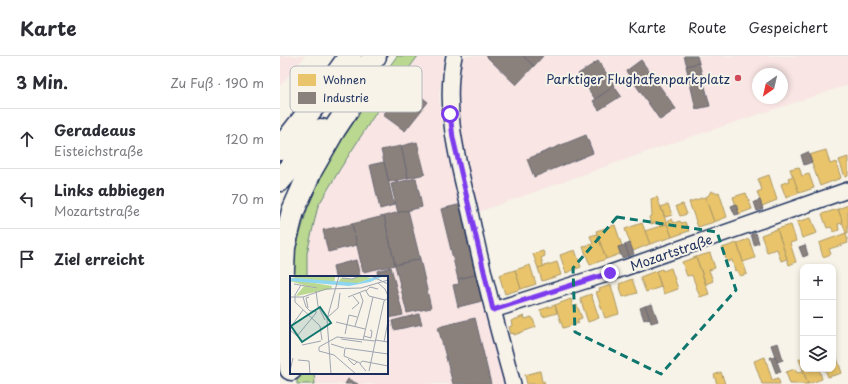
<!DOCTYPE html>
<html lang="de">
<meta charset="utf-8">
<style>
body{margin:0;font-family:"Playpen Sans",sans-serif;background:#f7f7f7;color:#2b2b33}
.controls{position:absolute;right:12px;bottom:12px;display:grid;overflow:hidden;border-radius:8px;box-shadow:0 2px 6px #0003}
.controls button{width:36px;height:36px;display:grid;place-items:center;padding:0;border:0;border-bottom:1px solid #e1e1e2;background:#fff;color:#2b2b33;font:20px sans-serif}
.compass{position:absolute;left:472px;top:12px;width:36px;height:36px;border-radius:50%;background:#fff;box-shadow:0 2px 6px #0003;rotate:214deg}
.stop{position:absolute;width:12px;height:12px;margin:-9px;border:3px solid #7c3aed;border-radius:50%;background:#fff}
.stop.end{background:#7c3aed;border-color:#fff;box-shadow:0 1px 4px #0008}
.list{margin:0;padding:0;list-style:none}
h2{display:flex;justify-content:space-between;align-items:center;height:52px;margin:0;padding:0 16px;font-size:17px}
h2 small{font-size:13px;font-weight:400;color:#7c7c81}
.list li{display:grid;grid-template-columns:26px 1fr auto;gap:12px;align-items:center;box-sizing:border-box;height:60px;padding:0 16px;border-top:1px solid #e1e1e2}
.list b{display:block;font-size:15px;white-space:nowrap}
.list p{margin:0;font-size:13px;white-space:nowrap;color:#7c7c81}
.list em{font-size:13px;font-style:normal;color:#7c7c81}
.icon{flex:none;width:22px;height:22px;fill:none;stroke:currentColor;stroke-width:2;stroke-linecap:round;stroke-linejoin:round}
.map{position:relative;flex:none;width:568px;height:328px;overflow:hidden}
header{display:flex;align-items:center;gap:24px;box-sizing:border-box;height:56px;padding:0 20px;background:#fff;border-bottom:1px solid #e1e1e2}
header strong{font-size:19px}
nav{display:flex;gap:22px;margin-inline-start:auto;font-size:14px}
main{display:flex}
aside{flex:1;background:#fff}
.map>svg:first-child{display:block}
.built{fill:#f8e5e4;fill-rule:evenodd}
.green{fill:#bad890;stroke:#6a8477}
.homes{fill:#e9c46a;stroke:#ab9766}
.industry{fill:#8a817c;stroke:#696873}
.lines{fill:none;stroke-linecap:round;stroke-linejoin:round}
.minor-casing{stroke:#1b2f5e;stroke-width:18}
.highway-casing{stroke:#1b2f5e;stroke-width:25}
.minor{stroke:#f7f3e8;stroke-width:15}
.highway{stroke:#f7f3e8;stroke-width:22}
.route{stroke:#7c3aed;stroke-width:5}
.marked{fill:none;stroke:#0f766e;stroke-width:3;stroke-dasharray:8 5;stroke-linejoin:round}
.poi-dot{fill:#d1495b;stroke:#f7f3e8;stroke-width:1.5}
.labels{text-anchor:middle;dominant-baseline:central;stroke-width:4;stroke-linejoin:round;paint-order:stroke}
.poi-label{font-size:13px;fill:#1b2f5e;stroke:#f7f3e8;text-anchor:end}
.street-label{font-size:13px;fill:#1b2f5e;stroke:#f7f3e8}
.inset-road{fill:none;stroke:#9fa5b1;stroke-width:1}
.view{fill:#0f766e;fill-opacity:0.15;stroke:#0f766e;stroke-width:2}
.inset-edge{fill:none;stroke:#1b2f5e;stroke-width:2}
.key{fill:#f7f3e8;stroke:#b5b8bf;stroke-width:1}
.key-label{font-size:11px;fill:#1b2f5e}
</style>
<header>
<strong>Karte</strong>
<nav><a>Karte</a><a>Route</a><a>Gespeichert</a></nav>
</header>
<main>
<aside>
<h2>3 Min.<small>Zu Fuß · 190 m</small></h2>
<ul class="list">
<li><svg class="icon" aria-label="ahead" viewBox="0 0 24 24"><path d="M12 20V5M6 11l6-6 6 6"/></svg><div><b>Geradeaus</b><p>Eisteichstraße</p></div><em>120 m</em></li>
<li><svg class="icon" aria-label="left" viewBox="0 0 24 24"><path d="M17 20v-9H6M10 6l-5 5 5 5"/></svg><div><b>Links abbiegen</b><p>Mozartstraße</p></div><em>70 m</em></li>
<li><svg class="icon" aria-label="arrive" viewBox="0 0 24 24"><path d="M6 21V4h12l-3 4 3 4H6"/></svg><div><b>Ziel erreicht</b></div></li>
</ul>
</aside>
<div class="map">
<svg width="568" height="328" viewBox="0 0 568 328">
<rect width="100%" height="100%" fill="#f7f3e8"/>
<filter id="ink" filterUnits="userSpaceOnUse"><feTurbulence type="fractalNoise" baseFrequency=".025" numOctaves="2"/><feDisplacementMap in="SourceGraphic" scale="8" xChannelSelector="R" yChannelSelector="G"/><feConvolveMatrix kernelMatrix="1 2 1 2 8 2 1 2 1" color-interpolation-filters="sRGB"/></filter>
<g filter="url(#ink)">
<g class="built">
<path d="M0 0H25L0 30Z"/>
<path d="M138 0H164L159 39 163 78 183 147 225 328H35L34 317H107V221H27V197L38 150 60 113 97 55Z"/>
<path d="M181 0H568V29L392 87 198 156 182 84 179 59V29ZM478 18H502V42H478Z"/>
</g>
<g class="green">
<path d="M117 0H138L97 55 60 113 38 150 27 197V221H12V206L33 133 67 68Z"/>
<path d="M17 317H34L35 328H17Z"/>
</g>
<g class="homes">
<path d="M546 94 550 108 556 106 561 122 540 130 529 99Z"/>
<path d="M568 101V120L565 121 559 104Z"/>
<path d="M519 111 522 120 529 118 534 132 519 137 510 113Z"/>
<path d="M489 119 497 144 482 150 477 136 482 134 478 123Z"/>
<path d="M513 120 519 137 506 142 501 128 509 125 508 122Z"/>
<path d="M431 135 436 137 439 136 447 161 434 166 425 141 428 140Z"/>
<path d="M466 137 472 153 459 158 453 141Z"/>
<path d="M377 141 387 168 380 170 378 166 371 168 369 161 372 160 371 143Z"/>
<path d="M425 141 434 166 418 171 409 146Z"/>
<path d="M388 148 392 159 385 161 381 151Z"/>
<path d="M403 148 407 158 400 160 396 150Z"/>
<path d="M568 149V177H566L558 153Z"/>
<path d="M558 153 563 167 558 168 559 174 554 176 551 171 547 172 542 158Z"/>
<path d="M531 162 537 177 522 182 517 166Z"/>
<path d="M392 163 394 167 400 165 401 167 405 166 409 175 392 181 386 166Z"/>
<path d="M362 167 370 188 353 195 345 173Z"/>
<path d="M387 168 392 181 370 188 365 175Z"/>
<path d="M335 169 342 190 338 191 340 198 326 203 316 175Z"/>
<path d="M511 169 516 185 510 187 516 206 509 209 497 173Z"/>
<path d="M497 173 507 203 501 205 497 193 487 196 481 179Z"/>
<path d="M566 177 568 187 549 193 551 198 543 201 539 187Z"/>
<path d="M317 178 326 203 310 209 303 191 313 188 310 180Z"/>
<path d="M469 183 475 202 463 206 457 187Z"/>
<path d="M457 187 467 218 460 220 457 214 455 215 452 204 447 206 442 192Z"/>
<path d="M295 194 301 211 286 217 280 199Z"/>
<path d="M263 195 265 200 261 202 264 211 258 212 253 198Z"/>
<path d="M430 197 435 212 429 214 433 225 426 228 416 201Z"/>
<path d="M416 201 429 238 420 241 412 219 407 220 402 206Z"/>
<path d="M277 206 281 219 262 225 258 212Z"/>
<path d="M250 209 256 228 241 233 235 214Z"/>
<path d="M391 212 398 233 384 238 376 215 382 213 383 215Z"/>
<path d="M235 214 241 233 225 238 219 219Z"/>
<path d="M376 215 381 231 366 236 360 221Z"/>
<path d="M352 223 357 237 343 241 339 228Z"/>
<path d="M331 229 339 258 325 262 316 236 320 235 319 233Z"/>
<path d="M311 238 319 262 308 266 300 242Z"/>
<path d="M291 243 293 251 297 249 302 262 297 264 299 267 283 272 275 249Z"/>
<path d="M275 249 277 257 263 261 260 254Z"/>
<path d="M244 260 245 263 252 261 256 271 234 279V277L231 278 229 271 232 270 231 265Z"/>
<path d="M554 293 562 317 548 321 545 313H553V294Z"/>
<path d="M485 301 492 324 498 322 500 328H482L474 305Z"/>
<path d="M523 302V313H539L542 323 528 328 519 303Z"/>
<path d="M515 313 517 317 523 315 528 328H510L506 316Z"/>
<path d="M260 315 262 326 264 325 265 328H247L245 319Z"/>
<path d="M441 316 445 328H437L434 319Z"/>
</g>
<g class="industry">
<path d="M206 0H243L254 10 236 29Z"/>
<path d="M243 0H263L254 10Z"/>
<path d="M404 0H417L419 7 407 10Z"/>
<path d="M361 4 396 53 380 64 346 15Z"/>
<path d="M318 5 335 30 315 43 298 18Z"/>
<path d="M419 7 430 50 416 53 406 10Z"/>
<path d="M126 29 148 46 125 75 103 59Z"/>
<path d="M334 30 341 40 319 54 313 45Z"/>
<path d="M306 79 313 97 254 121 247 103Z"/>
<path d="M137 86 145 118 128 122 121 90Z"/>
<path d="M121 90 128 122 109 126 101 94Z"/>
<path d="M528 96 532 106 524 109 521 99Z"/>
<path d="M104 106 114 149 100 153 90 109Z"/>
<path d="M136 122 142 151 118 157 111 128Z"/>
<path d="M480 144 483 153 477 155 474 146Z"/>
<path d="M182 148 199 218 178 223 161 153Z"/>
<path d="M456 148 459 158 455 159 451 150Z"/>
<path d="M128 154 140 203 115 209 104 160Z"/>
<path d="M104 160 115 209 83 216 72 168Z"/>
<path d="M72 168 77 189 48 196 43 174Z"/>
<path d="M476 177 479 187 474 189 471 178Z"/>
<path d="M350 187 354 198 349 200 345 189Z"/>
<path d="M345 189 349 200 342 202 338 191Z"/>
<path d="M525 189 528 199 523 201 519 191Z"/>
<path d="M140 203 151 252 127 257 115 209Z"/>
<path d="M76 204 80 220 55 221 53 210Z"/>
<path d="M111 211 123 259 108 262 107 221H98L97 215Z"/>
<path d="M199 218 203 238H200L202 245 178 251 173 229 179 228 178 223Z"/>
<path d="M372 248 378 265 371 267 365 250Z"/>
<path d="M365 250 370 262 364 264 360 252Z"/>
<path d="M139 258 142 268 114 274 112 265Z"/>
<path d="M195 262 211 328H173L158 271Z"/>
<path d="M498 287 503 304 497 306 491 289Z"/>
<path d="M495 300 501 316 496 317 490 301Z"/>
<path d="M68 323 78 328H65Z"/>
</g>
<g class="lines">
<g class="minor-casing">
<g id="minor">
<path d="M174 0C163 53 178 105 190 156 202 214 217 271 233 328"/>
<path d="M213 254 330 217 568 134"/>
</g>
</g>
<g class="highway-casing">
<g id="highway">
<path d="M69 36 95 0"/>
<path d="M0 93 36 47 70 0"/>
<path d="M0 124 31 88 41 74"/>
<path d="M11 313 2 234 4 191 13 155 31 114 54 74 68 53 77 25"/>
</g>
</g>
<use href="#minor" class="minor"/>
<use href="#highway" class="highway"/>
</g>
</g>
<g class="lines" filter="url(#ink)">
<path class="route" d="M170 58 173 82 213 254 330 217"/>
</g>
<path class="marked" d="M337 161 437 176 456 234 381 318 295 276 293 212Z"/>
<circle class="poi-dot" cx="458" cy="22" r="4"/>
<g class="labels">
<g class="poi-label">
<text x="450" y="22">Parktiger Flughafenparkplatz</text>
</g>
<g class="street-label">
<text transform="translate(391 196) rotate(-19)">Mozartstraße</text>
</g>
</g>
<g transform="translate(10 220)">
<rect width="98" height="98" fill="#f7f3e8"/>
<path d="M8 0H45V2L44 7 0 3ZM71 0 82 2 68 7H48L51 2 61 3ZM0 5H12L42 10 41 13 6 20 14 10 28 13Z" fill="#bad890"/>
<path d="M87 0H94L80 6 59 10 0 5V3L5 2 68 7Z" fill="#8ed6ef"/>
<path class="inset-road" d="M81 0 98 8M52 2 62 3 70 0M88 7 95 13 98 20M4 8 27 12M11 9 5 19V26L30 50 32 64M88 13 80 11 76 15 79 20 95 24M26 15 28 30 35 44M0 21H13L36 13 71 12 98 4M58 21 76 14M18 32 16 22 19 21M62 33 69 27 63 20M38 41 48 32 50 17M46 46 75 53M65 50 73 25 70 17M0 52 13 34M0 54 7 60 26 37V35H20L16 31 13 21M55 58 59 39 67 41M74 60 81 62 82 55 80 54M51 63 72 66M73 64 83 21M85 64 98 66M94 66 98 45M41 68 54 72M12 69 31 65M58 83 64 89 67 86M8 84 19 85 20 98M70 87 54 80 55 72 98 78M0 95 3 82M76 95 70 88 72 85 98 90M79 95 94 25 98 22M41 98 37 43 49 0M66 98 44 79 29 75V71L47 61 85 65"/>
<path class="view" d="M30 31 41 47 12 66 1 50Z"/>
<rect width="98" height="98" class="inset-edge"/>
</g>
<rect x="10" y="10" width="132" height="46" rx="6" class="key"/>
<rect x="18" y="18" width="18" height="12" fill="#e9c46a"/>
<rect x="18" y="36" width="18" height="12" fill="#8a817c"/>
<g class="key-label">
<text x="43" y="28">Wohnen</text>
<text x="43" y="46">Industrie</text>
</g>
</svg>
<div class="controls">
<button>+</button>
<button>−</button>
<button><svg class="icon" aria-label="layers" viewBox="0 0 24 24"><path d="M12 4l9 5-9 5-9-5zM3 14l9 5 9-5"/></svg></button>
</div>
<svg class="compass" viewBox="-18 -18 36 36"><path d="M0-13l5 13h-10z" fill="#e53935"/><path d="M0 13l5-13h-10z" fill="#7c7c81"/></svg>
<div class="stop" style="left:170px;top:58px"></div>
<div class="stop end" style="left:330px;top:217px"></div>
</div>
</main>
